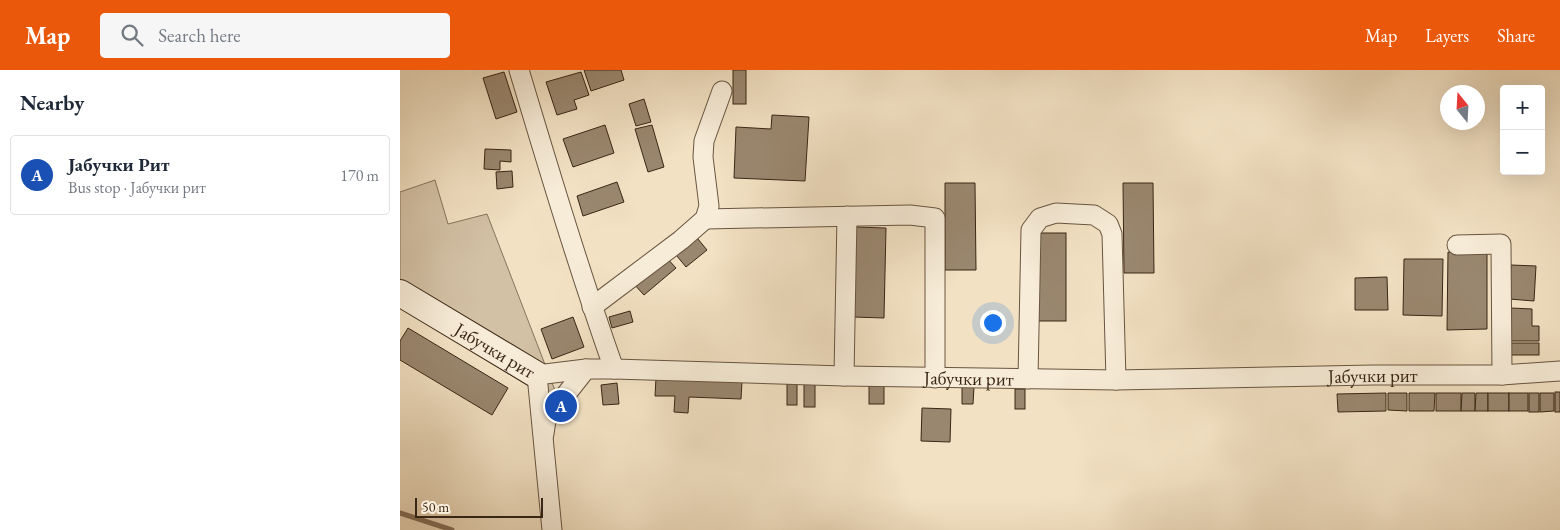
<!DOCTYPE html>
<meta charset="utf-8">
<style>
body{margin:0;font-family:"EB Garamond",serif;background:#f6f6f7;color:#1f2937}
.controls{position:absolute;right:15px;top:15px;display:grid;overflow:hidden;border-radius:5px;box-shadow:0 5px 20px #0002}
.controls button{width:45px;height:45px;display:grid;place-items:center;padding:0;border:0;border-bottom:1px solid #e0e1e3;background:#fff;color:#1f2937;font:25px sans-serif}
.compass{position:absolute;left:1040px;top:15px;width:45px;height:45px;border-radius:50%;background:#fff;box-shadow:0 5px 20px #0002;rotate:342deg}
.scale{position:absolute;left:15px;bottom:12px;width:128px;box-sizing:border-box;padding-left:5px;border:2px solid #3a2615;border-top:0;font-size:14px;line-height:18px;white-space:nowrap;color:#3a2615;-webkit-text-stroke:4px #f7ecd8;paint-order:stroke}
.you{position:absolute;left:592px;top:252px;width:18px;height:18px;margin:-12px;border:4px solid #fff;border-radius:50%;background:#1a73e8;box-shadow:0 0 0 8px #1a73e833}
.badge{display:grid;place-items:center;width:32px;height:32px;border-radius:50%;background:#ea580c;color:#fff;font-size:16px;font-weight:700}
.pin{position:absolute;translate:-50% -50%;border:2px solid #fff;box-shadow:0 1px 5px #0006}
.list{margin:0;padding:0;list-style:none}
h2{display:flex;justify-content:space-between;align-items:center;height:65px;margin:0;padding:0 20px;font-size:21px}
h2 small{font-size:16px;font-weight:400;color:#747a83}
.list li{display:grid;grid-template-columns:32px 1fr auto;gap:15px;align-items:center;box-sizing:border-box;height:80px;margin:0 10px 10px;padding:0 10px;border:1px solid #e0e1e3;border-radius:5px}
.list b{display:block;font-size:19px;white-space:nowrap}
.list p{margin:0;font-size:16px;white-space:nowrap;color:#747a83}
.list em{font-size:16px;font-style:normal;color:#747a83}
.icon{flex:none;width:28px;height:28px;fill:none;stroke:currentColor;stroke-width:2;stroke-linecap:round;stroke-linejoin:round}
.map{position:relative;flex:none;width:1160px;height:460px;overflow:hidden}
header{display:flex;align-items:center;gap:30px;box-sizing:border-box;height:70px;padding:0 25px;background:#ea580c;color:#fff}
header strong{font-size:24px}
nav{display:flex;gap:28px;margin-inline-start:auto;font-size:18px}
.search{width:350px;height:45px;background:#f6f6f7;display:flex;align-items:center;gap:12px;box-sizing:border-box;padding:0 18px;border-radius:5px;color:#747a83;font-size:19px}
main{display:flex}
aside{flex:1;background:#fff}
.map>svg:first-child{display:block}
.green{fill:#d3c1a5;stroke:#86745d}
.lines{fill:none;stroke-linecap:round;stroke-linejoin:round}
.stream{stroke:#83705a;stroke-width:5}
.building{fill:#9a876f;stroke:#3a2615}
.street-casing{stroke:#685540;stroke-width:21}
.secondary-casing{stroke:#3a2615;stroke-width:28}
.street{stroke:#f7ecd8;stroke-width:19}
.secondary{stroke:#f7ecd8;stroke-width:26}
.labels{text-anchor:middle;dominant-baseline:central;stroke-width:4.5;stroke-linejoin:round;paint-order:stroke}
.street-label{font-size:19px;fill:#3a2615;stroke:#f7ecd8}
</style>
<header>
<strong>Map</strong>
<div class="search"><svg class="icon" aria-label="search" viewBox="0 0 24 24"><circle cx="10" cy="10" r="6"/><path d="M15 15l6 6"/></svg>Search here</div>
<nav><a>Map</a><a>Layers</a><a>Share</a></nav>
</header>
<main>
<aside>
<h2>Nearby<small></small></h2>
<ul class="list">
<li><span class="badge" style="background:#1a4fb4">A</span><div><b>Јабучки Рит</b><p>Bus stop · Јабучки рит</p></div><em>170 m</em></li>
</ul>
</aside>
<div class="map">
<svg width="1160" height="460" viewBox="0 0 1160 460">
<rect width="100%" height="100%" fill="#f2e1c3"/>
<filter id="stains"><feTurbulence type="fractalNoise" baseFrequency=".004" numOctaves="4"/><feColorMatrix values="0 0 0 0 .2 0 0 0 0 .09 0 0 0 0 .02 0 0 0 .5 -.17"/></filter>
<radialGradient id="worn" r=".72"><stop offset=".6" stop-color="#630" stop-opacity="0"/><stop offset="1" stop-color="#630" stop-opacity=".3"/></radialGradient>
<path class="green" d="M35 110 48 154 87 144 161 336 0 237V122Z"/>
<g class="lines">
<path class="stream" d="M0 443 52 460"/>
</g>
<g class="building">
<path d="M184 0H221L224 10 191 21Z"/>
<rect x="333" y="0" width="13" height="34"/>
<path d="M104 2 117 42 96 49 83 8Z"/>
<path d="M181 2 189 25 174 30 177 39 157 45 146 12Z"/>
<path d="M244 29 251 52 236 56 229 34Z"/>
<path d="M372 45 409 47 405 111 334 108 336 57 371 59Z"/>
<path d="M205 55 214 83 173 97 163 69Z"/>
<path d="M252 55 264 97 248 102 235 59Z"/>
<path d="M85 79 111 80V92L100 91V100L84 99Z"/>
<path d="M112 101 113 117 97 119 96 102Z"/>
<path d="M217 112 224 132 183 146 177 126Z"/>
<path d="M545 113H575L576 200H545Z"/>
<path d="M723 113H753L754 203H724Z"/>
<path d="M455 157 486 158 484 248 453 247Z"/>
<path d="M293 163 307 180 286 197 272 180Z"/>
<rect x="637" y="163" width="29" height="88"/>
<path d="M1048 182H1087V259L1047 260Z"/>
<path d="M265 186 276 198 244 225 233 213Z"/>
<path d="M1004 189H1043L1042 246 1003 245Z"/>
<path d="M1111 195 1136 196 1134 231 1109 229Z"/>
<path d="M987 207 988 240H955V208Z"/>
<path d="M1111 238 1132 239V256H1139V271H1106L1111 256Z"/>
<path d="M230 241 233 252 212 258 209 247Z"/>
<path d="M173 247 184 277 152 289 141 259Z"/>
<path d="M8 258 108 318 92 345 0 290V271Z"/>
<rect x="1108" y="273" width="31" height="12"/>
<path d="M256 308 342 311 341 329 289 327 288 343 274 342 275 326H255Z"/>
<rect x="387" y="309" width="10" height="26"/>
<rect x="404" y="312" width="11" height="25"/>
<path d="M217 313 219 334 203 335 201 315Z"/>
<rect x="469" y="314" width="15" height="20"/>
<path d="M562 317H574L573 334H562Z"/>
<rect x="615" y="319" width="10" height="20"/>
<rect x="1155" y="322" width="5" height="20"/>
<path d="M986 323V341L938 342 937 324Z"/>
<path d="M988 323H1007V341L988 340Z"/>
<path d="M1009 323H1035L1034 341H1009Z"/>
<rect x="1036" y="323" width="25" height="18"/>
<path d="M1062 323H1075V341H1061Z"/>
<path d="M1076 323H1088V341H1075Z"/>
<rect x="1088" y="323" width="21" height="18"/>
<rect x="1109" y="323" width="19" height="18"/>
<rect x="1129" y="323" width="10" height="19"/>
<path d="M1140 323H1154V341L1140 342Z"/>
<path d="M522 338 551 339 550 372 521 371Z"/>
</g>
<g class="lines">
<g class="street-casing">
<g id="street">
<path d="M119 0C149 100 179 200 214 299"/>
<path d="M305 149 510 145 535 148V308"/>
<path d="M1057 175 1101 174 1102 305"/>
<path d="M192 237 281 170 305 149 309 136 303 87 304 71 322 21"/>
<path d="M444 306 447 146"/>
<path d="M628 309 631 160 640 148 656 143 694 145 708 154 712 164 716 310"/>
<path d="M144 364 146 350 186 299"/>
<path id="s1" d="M152 460 137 305 186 299H214L444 306 716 310 973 305H1102L1160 301"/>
</g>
</g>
<g class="secondary-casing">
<g id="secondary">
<path id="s2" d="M0 223 137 305"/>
</g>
</g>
<use href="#street" class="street"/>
<use href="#secondary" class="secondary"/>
</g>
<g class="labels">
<g class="street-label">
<text stroke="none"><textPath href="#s2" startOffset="111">Јабучки рит</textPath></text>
<text stroke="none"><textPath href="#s1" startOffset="992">Јабучки рит</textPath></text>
<text stroke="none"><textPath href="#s1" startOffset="588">Јабучки рит</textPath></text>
</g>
</g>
<rect width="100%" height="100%" filter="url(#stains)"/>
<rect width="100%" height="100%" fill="url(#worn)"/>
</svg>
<div class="controls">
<button>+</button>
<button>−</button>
</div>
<svg class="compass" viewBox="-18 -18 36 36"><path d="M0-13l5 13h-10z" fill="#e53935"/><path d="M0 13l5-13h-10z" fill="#747a83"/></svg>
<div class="scale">50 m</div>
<div class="you"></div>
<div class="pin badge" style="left:161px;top:336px;background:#1a4fb4">A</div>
</div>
</main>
